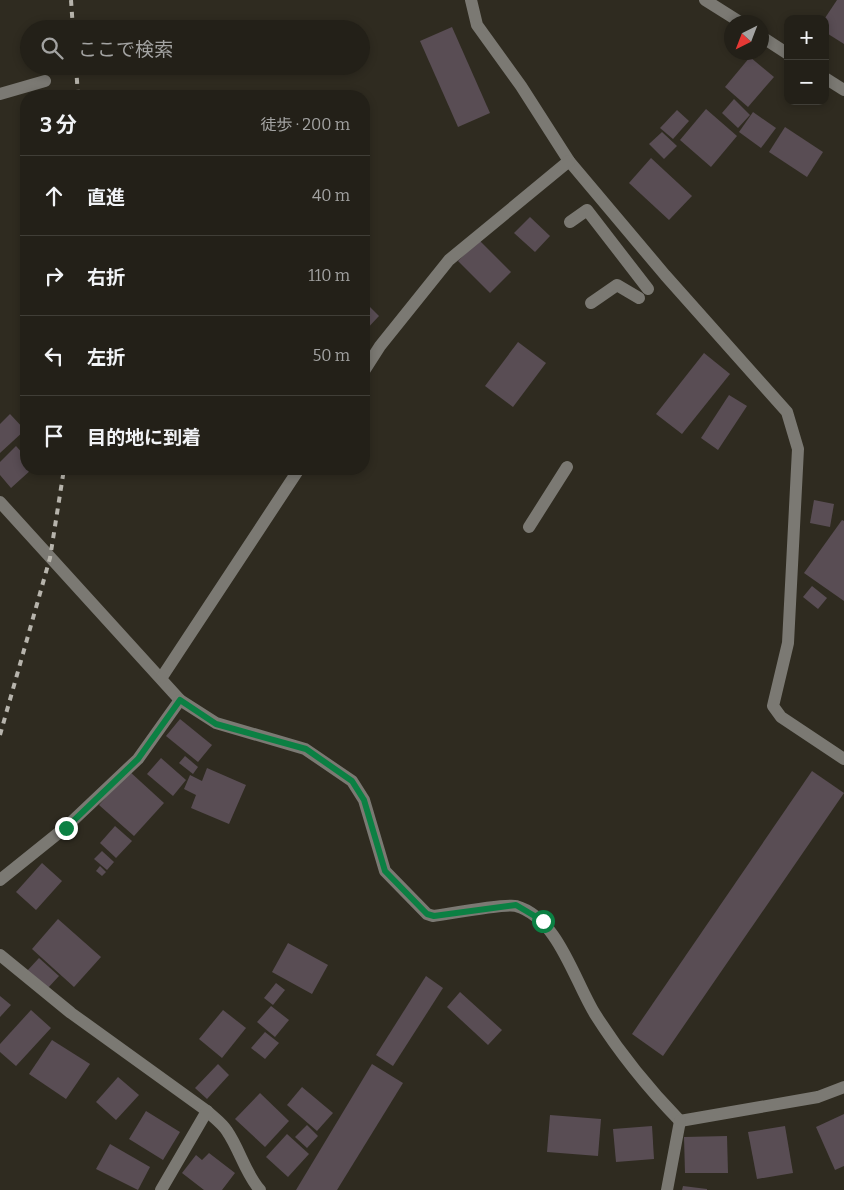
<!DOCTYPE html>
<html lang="ja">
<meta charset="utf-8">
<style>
body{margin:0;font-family:Bitter,"Noto Sans JP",serif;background:#2b2821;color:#f1f3f6}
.controls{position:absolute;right:15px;top:15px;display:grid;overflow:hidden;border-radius:10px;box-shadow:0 2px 8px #0003}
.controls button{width:45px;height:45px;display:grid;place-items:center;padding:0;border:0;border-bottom:1px solid #403e37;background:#232018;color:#f1f3f6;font:25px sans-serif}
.compass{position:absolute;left:724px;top:15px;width:45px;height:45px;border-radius:50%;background:#232018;box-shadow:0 2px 8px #0003;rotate:222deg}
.stop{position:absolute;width:15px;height:15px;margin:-11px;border:4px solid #0b8043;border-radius:50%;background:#fff}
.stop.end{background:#0b8043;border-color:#fff;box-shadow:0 1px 5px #0008}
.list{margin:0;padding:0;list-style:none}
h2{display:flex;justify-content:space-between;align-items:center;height:65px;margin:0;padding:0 20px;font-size:21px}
h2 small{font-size:16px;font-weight:400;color:#a3a3a2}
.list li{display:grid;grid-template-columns:32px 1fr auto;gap:15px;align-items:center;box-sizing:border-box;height:80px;padding:0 20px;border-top:1px solid #403e37}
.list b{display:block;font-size:19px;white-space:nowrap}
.list em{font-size:16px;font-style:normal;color:#a3a3a2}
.icon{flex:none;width:28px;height:28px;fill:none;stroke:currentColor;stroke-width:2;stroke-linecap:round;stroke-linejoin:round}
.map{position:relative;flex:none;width:844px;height:1190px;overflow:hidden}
.search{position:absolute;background:#232018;box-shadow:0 2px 8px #0003;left:20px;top:20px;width:350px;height:55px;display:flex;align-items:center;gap:12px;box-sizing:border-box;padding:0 18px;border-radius:28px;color:#a3a3a2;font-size:19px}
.panel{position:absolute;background:#232018;box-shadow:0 2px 8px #0003;left:20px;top:90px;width:350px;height:385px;border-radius:20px}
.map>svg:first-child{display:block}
.building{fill:#594d54}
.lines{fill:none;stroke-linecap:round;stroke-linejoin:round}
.minor{stroke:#7b7973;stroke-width:12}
.rail{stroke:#b7b4ac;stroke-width:4;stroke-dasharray:6 6;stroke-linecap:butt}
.route{stroke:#0b8043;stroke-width:6}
</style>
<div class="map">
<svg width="844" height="1190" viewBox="0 0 844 1190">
<rect width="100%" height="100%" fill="#2f2b20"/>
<g class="building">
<path d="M837 0H844V44L825 32V18Z"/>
<path d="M452 27 490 113 458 127 420 41Z"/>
<path d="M750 57 774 77 748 107 725 87Z"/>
<path d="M734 99 750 115 738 128 722 113Z"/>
<path d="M706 109 737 136 711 167 680 140Z"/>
<path d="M677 110 689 121 673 139 660 128Z"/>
<path d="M753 112 776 128 761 148 739 132Z"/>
<path d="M785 127 823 152 807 177 769 152Z"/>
<path d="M662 132 677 146 664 159 649 144Z"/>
<path d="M651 158 692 196 669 220 629 183Z"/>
<path d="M530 217 550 236 535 252 514 233Z"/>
<path d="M479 240 511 272 490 293 458 261Z"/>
<path d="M364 301 379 316 364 332Z"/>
<path d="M518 342 546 363 513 407 485 386Z"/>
<path d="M704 353 730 374 682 434 656 414Z"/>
<path d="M729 395 747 406 718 450 701 438Z"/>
<path d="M10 414 25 430 0 453V424Z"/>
<path d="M16 446 26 457V469H32L11 488 0 475V462Z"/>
<path d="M814 500 834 504 830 527 810 523Z"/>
<path d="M842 520 844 521V601L804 573Z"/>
<path d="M812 586 827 598 818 609 803 597Z"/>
<path d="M180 719 212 745 198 762 166 736Z"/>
<path d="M185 756 198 767 193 774 179 763Z"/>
<path d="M161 758 186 780 173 796 147 774Z"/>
<path d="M207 768 246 785 229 824 191 808 196 795 184 789 190 775 202 781Z"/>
<path d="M129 771 164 803 134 836 99 805Z"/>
<path d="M812 771 844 793 663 1056 632 1034Z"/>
<path d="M115 826 132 841 116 858 100 843Z"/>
<path d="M102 851 114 862 107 870 94 859Z"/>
<path d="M42 863 62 881 36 910 16 892Z"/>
<path d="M100 866 106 872 102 876 96 871Z"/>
<path d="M58 919 101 957 74 987 32 949Z"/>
<path d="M288 943 328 965 312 994 272 972Z"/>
<path d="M39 958 59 976 47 989 27 971Z"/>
<path d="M426 976 443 988 393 1066 376 1055Z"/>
<path d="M276 983 285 990 273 1005 264 998Z"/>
<path d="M460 992 502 1030 488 1045 447 1007Z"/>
<path d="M0 996 11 1005 0 1017Z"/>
<path d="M271 1006 289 1020 275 1037 257 1022Z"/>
<path d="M31 1010 51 1028 16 1066 0 1052V1044Z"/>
<path d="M223 1010 246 1028 222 1058 199 1039Z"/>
<path d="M265 1032 279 1043 265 1059 251 1048Z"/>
<path d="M52 1040 90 1064 66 1099 29 1074Z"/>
<path d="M218 1064 229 1075 207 1099 195 1088Z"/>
<path d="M372 1064 403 1083 337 1190H296Z"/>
<path d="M118 1077 139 1095 116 1120 96 1102Z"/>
<path d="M302 1087 333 1113 317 1131 287 1105Z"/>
<path d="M260 1093 289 1121 265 1147 235 1119Z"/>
<path d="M146 1111 180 1132 163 1160 129 1139Z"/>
<path d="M844 1114V1166L835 1170 816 1127Z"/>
<path d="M550 1115 601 1119 598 1156 547 1152Z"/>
<path d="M307 1125 318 1136 307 1148 295 1137Z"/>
<path d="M652 1126 654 1159 616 1162 613 1129Z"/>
<path d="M785 1126 793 1173 757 1179 748 1132Z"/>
<path d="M287 1134 309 1154 288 1177 266 1157Z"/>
<path d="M727 1136 728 1173H685L684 1137Z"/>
<path d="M110 1144 150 1167 138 1190 96 1169Z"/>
<path d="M209 1153 235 1173 222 1190H204L182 1173 196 1155 202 1160Z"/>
<path d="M683 1186 707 1189V1190H682Z"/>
</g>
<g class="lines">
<g class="minor">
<path d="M471 0 477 25 521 86 569 161 665 275 787 412 798 449 788 643 773 706 781 717 844 759"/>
<path d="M705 0 740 22"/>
<path d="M762 37 788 54"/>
<path d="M825 78 844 90"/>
<path d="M0 94 45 81"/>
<path d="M570 222 587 210 648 289"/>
<path d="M591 303 617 285 639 298"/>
<path d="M364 371 380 346 449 260 569 161"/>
<path d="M0 502 180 700 216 723 305 749 352 781 364 800 385 871 427 914 433 916C448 914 506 903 516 906 558 918 574 980 595 1014 619 1052 648 1088 680 1121"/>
<path d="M529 527 567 467"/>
<path d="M162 677 299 469"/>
<path d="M0 880 66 827 138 759 180 700"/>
<path d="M0 955 71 1013 207 1111C213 1117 222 1123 227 1131 240 1150 245 1173 260 1190"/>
<path d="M680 1121 818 1097 844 1087"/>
<path d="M161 1190 207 1111"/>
<path d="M667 1190 680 1121"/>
</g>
<g class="rail">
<path d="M71 0 73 29"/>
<path d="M76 66 78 96"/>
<path d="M0 735 50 558 64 469"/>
</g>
</g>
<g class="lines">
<path class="route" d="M66 828 138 759 180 700 216 724 306 749 352 781 364 800 385 871 427 914 434 916 516 905 543 921"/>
</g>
</svg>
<div class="controls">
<button>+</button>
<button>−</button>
</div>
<svg class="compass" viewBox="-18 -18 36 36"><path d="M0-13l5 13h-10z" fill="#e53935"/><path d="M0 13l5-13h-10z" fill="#a3a3a2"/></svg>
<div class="stop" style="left:543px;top:921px"></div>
<div class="stop end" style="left:66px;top:828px"></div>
<div class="search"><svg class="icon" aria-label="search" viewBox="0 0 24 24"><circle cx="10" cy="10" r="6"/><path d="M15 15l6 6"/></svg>ここで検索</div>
<section class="panel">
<h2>3 分<small>徒歩 · 200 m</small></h2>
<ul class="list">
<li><svg class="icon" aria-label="ahead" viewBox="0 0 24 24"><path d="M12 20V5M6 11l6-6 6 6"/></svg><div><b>直進</b></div><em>40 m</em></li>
<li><svg class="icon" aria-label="right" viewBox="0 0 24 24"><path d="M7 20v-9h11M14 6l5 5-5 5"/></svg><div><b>右折</b></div><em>110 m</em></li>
<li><svg class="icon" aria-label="left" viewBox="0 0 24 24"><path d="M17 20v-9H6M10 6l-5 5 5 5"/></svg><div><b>左折</b></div><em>50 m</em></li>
<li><svg class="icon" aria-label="arrive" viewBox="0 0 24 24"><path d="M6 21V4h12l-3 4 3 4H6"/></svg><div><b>目的地に到着</b></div></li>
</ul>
</section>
</div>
